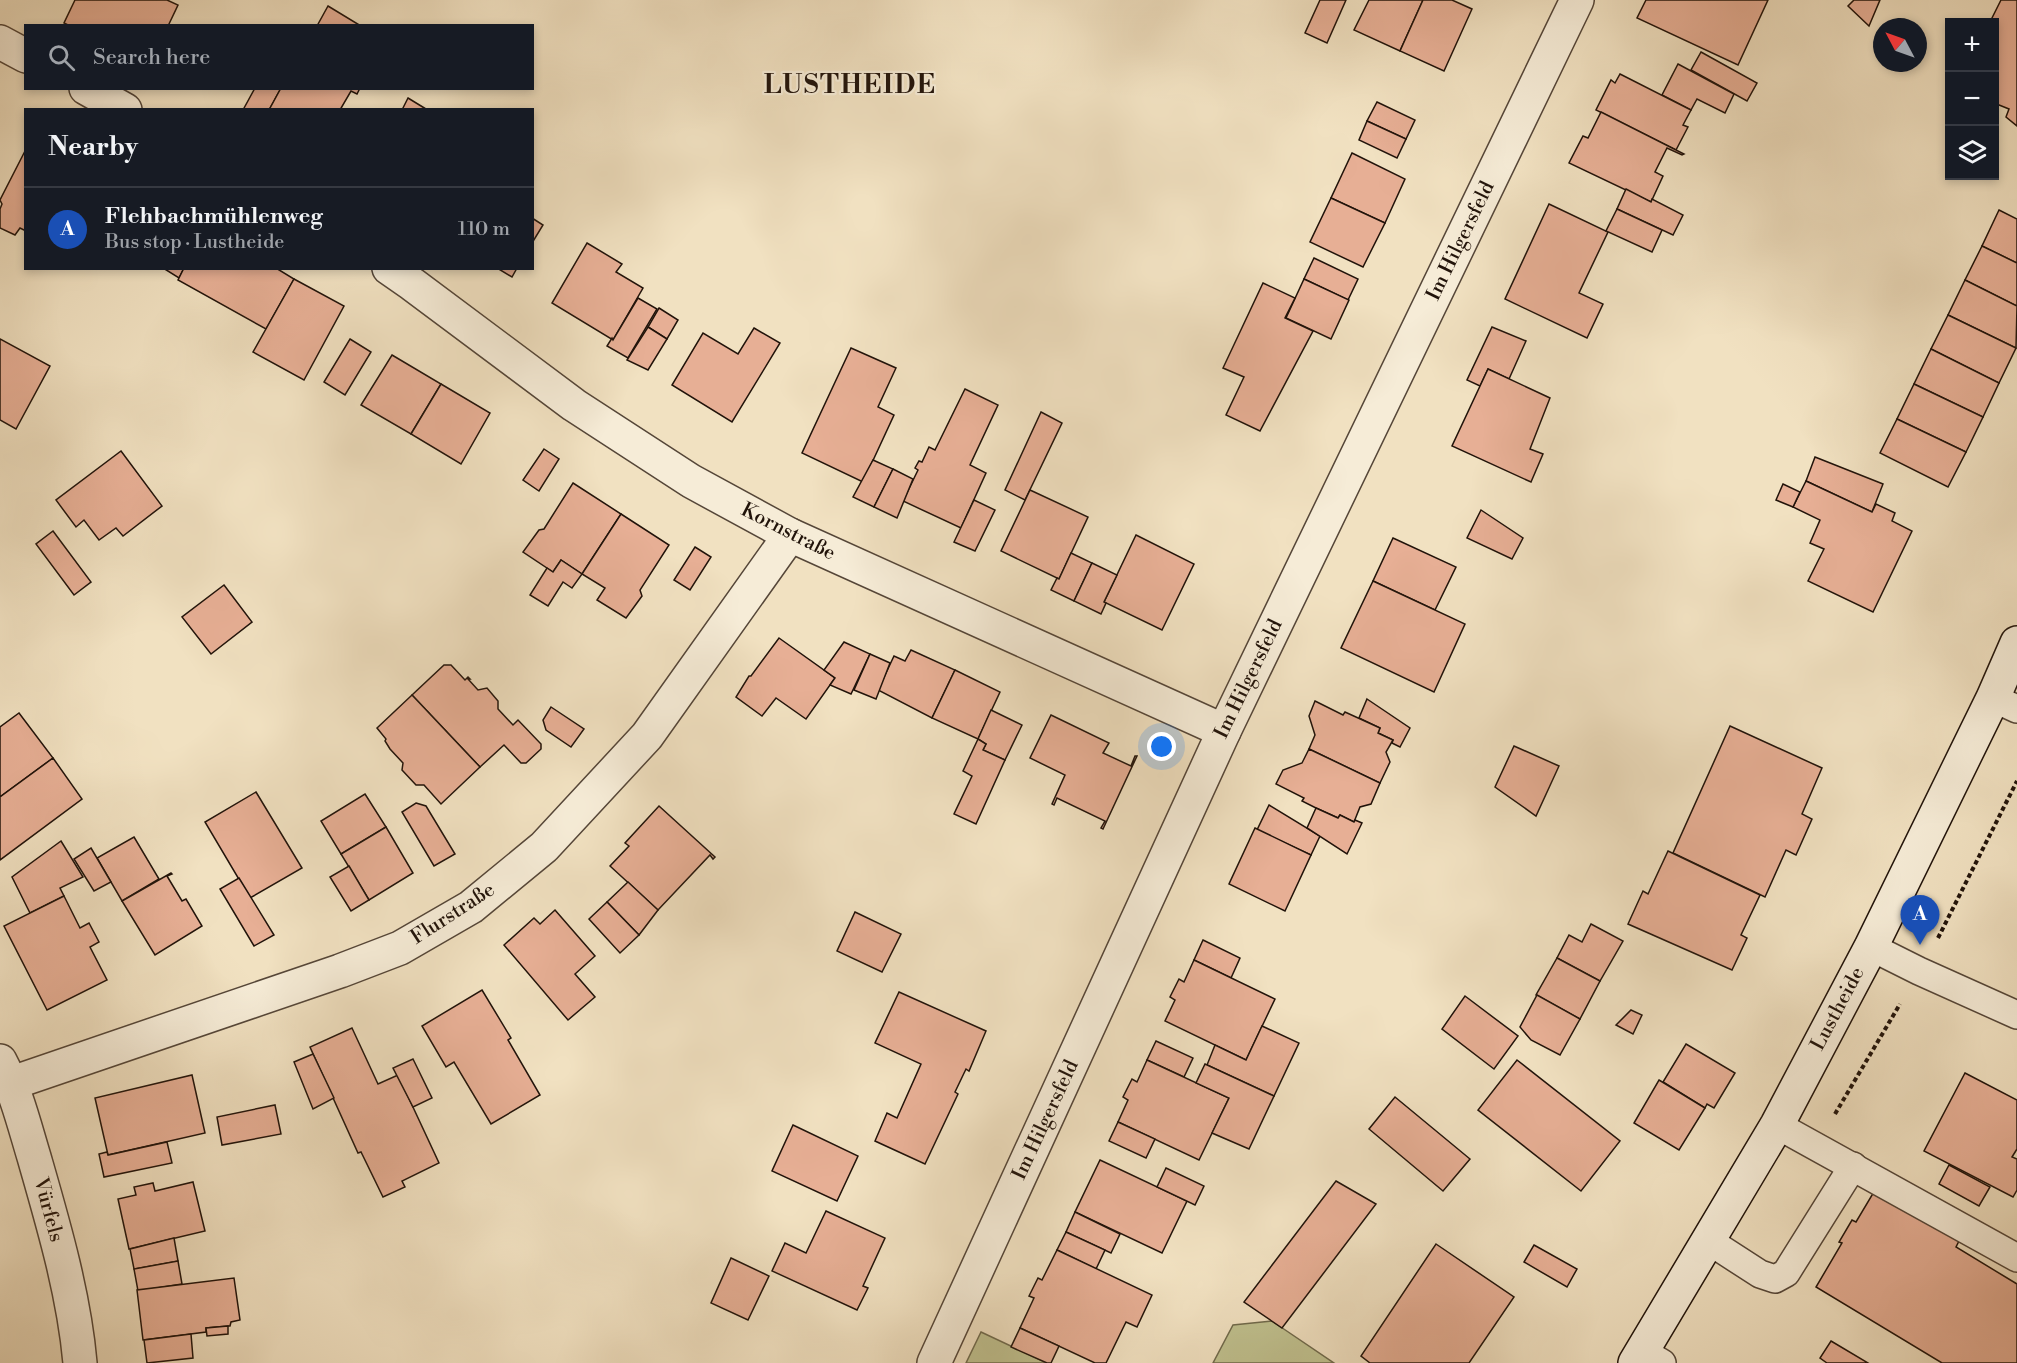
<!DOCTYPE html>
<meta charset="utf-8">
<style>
body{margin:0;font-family:"Libre Bodoni",serif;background:#242831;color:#f1f3f6}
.controls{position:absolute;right:18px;top:18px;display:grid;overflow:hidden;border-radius:0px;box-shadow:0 3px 9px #0003}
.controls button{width:54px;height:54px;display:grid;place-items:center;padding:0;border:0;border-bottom:2px solid #363941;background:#171b24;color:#f1f3f6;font:30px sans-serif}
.compass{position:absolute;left:1873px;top:18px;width:54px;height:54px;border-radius:50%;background:#171b24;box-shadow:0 3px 9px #0003;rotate:311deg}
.you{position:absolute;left:1162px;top:747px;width:21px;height:21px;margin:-15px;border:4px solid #fff;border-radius:50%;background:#1a73e8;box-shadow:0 0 0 9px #1a73e833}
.badge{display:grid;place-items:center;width:39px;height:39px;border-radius:50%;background:#8c9099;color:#fff;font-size:20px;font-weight:700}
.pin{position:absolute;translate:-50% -50px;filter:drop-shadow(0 2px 3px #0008)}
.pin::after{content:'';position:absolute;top:32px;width:21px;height:18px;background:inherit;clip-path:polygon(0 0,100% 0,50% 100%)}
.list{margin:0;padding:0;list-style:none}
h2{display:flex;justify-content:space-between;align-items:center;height:78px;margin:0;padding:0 24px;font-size:26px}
h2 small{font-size:20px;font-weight:400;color:#9ea1a6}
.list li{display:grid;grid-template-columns:39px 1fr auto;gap:18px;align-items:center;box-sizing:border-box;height:84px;padding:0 24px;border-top:2px solid #363941}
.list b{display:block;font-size:22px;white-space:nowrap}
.list p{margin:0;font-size:20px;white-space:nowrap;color:#9ea1a6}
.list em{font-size:20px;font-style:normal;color:#9ea1a6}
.icon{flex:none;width:33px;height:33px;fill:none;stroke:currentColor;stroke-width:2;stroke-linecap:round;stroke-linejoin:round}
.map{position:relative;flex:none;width:2017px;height:1363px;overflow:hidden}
.search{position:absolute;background:#171b24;box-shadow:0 3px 9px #0003;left:24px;top:24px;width:510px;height:66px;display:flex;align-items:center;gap:15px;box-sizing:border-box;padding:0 21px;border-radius:0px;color:#9ea1a6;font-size:22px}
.panel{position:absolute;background:#171b24;box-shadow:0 3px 9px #0003;left:24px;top:108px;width:510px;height:162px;border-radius:0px}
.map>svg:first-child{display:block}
.green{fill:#c0c18f;stroke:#706a4c;stroke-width:1.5}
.building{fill:#e7af95;stroke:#21130a;stroke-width:1.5}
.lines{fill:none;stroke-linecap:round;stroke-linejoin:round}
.service-casing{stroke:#554638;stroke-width:30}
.minor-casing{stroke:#554638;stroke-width:36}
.tertiary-casing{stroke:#554638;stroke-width:36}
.secondary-casing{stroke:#21130a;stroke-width:36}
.path{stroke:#21130a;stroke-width:4;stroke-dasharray:4.5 3;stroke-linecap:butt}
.service{stroke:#f6ecd7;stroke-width:27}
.minor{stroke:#f6ecd7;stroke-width:33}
.tertiary{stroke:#f6ecd7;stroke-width:33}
.secondary{stroke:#f6ecd7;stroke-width:33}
.labels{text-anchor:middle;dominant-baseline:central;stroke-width:4.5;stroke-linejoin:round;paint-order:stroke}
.street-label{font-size:20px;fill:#21130a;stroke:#f6ecd7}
.district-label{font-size:26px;font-weight:bold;letter-spacing:1.5px;fill:#21130a;stroke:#f6ecd7}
</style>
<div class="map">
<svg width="2017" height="1363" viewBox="0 0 2017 1363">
<rect width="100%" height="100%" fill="#f1e1c1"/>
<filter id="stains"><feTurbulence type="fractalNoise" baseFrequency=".00333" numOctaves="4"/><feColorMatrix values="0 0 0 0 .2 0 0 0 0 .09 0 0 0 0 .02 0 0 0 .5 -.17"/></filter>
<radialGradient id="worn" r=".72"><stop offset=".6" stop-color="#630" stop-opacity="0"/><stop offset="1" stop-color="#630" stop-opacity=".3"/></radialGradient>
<g class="green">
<path d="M1272 1321 1334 1363H1213L1233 1325Z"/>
<path d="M981 1332 1047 1363H966Z"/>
</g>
<g class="building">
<path d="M75 0H167L178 5 168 26H70L64 23Z"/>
<path d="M1320 0H1346L1327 43 1305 33Z"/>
<path d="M1369 0H1423L1400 51 1354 30Z"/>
<path d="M1423 0H1452L1472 9 1444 71 1400 51Z"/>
<path d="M1646 0H1768L1738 65 1637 18Z"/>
<path d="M1854 0H1880L1869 26 1848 6Z"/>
<path d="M2001 0H2017V126L2006 117 2009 109 1994 103V22H1990Z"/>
<path d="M328 6 361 26H317Z"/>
<path d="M1701 52 1757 83 1747 101 1691 70Z"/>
<path d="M1678 64 1734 94 1725 113 1697 99 1691 110 1662 95Z"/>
<path d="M1620 74 1691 110 1683 125 1688 127 1676 150 1596 110 1611 80 1615 83Z"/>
<path d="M255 88H281L269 110H243Z"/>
<path d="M281 88H360L357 94 351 91 340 110H269Z"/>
<path d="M408 98 426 109V110H402Z"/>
<path d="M1377 102 1415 120 1406 139 1367 121Z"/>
<path d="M1601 112 1684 154 1682 155 1667 148 1655 172 1663 176 1651 202 1569 163 1583 136 1588 138Z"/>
<path d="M1367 121 1406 139 1397 158 1359 140Z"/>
<path d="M25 151 26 231 20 228 15 235 0 228V209L2 204 0 200Z"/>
<path d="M1352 153 1405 179 1385 223 1331 198Z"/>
<path d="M1626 189 1651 202 1652 199 1683 215 1673 235 1617 209Z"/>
<path d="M1331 198 1385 223 1363 267 1310 242Z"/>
<path d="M1549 204 1608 232 1579 293 1603 304 1587 338 1505 299Z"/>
<path d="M1617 209 1662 230 1652 252 1606 231Z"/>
<path d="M1999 210 2017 219V263L1982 246Z"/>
<path d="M532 218 543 225 532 243Z"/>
<path d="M587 243 622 264 616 272 643 288 613 340 552 303Z"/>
<path d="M1982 246 2017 263V306L1965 280Z"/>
<path d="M1314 258 1358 279 1348 300 1304 279Z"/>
<path d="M163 268H184L179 278Z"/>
<path d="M184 268H276L294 279 266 329 178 280Z"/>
<path d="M497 268H517L512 277Z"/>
<path d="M294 279 344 306 304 380 253 352Z"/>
<path d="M1304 279 1349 300 1331 339 1286 318Z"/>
<path d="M1965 280 2017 306 2016 348 1948 315Z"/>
<path d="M1263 283 1295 298 1285 318 1313 331 1260 431 1226 415 1244 377 1223 368Z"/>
<path d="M638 298 657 309 628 358 607 346 612 338 613 340Z"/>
<path d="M659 308 678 320 667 339 648 327Z"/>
<path d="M1948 315 2016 348 1999 383 1931 349Z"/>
<path d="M648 327 667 339 648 370 627 360Z"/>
<path d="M1492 327 1526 341 1509 379 1488 369 1480 386 1467 380Z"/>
<path d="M754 328 780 343 732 422 672 385 703 333 738 354Z"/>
<path d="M0 339 50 366 16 429 0 420Z"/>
<path d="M350 339 371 352 345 395 324 382Z"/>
<path d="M851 348 896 368 878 407 894 415 863 482 802 453Z"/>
<path d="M1931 349 1999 383 1983 417 1914 384Z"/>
<path d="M392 355 441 384 411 434 361 405Z"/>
<path d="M1488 369 1550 398 1530 449 1543 454 1531 482 1452 446Z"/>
<path d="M441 384 490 413 461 464 411 434Z"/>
<path d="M1914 384 1983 417 1966 452 1897 419Z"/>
<path d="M965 389 998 405 970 465 986 473 961 528 903 501 918 470 915 468 919 461 922 462 929 447 935 450Z"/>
<path d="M1041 412 1062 423 1025 500 1005 490Z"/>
<path d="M1897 419 1966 452 1948 487 1880 453Z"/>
<path d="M544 449 559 459 539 491 523 480Z"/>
<path d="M121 451 162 506 123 536 116 528 99 540 84 520 76 527 56 500Z"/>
<path d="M1815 457 1883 484 1872 512 1806 481Z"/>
<path d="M873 460 893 469 874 507 853 497Z"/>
<path d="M893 469 913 479 897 518 874 507Z"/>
<path d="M1806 481 1872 512 1876 504 1895 513 1892 521 1912 531 1873 612 1808 581 1824 549 1810 543 1820 520 1793 507Z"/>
<path d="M573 483 621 514 582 574 561 560 553 572 523 552 539 530 544 529Z"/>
<path d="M1783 484 1800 492 1793 507 1776 500Z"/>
<path d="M1030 490 1088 517 1059 579 1001 551Z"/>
<path d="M974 500 995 510 975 551 954 542Z"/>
<path d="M1481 510 1523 538 1512 559 1467 538Z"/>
<path d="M621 514 669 545 640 590 642 596 626 618 597 600 605 588 582 574Z"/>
<path d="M53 531 91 582 74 595 36 544Z"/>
<path d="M1136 535 1194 564 1162 630 1104 602Z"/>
<path d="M1393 538 1456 567 1435 610 1373 581Z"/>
<path d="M695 547 711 557 690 590 674 580Z"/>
<path d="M1071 553 1092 563 1074 601 1051 590 1057 578 1059 579Z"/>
<path d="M561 560 582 574 572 588 563 582 548 606 530 595 547 568 553 572Z"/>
<path d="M1092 563 1117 575 1104 602 1106 603 1101 614 1074 601Z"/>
<path d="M1373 581 1465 624 1434 692 1341 648Z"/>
<path d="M224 585 252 622 211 654 182 617Z"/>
<path d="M779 638 835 678 806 719 776 698 762 716 736 697 749 676H751Z"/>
<path d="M844 642 870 654 851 694 830 685 835 678 824 670Z"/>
<path d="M911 650 955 670 932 718 878 690 894 656 905 661Z"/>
<path d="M870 654 890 663 876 699 854 690Z"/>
<path d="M444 665H451L465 680 468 677 470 679H468L478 690 487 688 498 701V709L513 725 518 720 541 744V749L526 763H521L504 745 480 767 412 695Z"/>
<path d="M955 670 1000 692 978 739 932 718Z"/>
<path d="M412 695 480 767 441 804 424 785H416L402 770 403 763 390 749 385 741 386 739 377 728Z"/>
<path d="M1367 699 1410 728 1400 747 1392 743 1393 740 1378 733 1380 728 1359 718Z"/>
<path d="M1315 701 1343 715 1345 712 1380 728 1378 733 1393 740 1386 752 1390 762 1380 783 1309 749 1315 735 1309 716Z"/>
<path d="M551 707 584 729 571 747 546 730 543 720Z"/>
<path d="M991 710 1022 725 1005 760 983 750 986 744 978 739Z"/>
<path d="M19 713 53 758 0 797V727Z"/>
<path d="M1051 715 1109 743 1103 753 1131 766 1135 756H1137L1103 829 1101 828 1105 821 1057 798 1054 805 1052 804 1065 775 1030 758Z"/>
<path d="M1730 726 1822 768 1802 814 1812 819 1796 855 1786 850 1765 897 1673 853Z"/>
<path d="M978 739 986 744 983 750 1005 760 976 824 954 814 972 776 963 771Z"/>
<path d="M1514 746 1559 766 1536 816 1495 787Z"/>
<path d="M1309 749 1380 783 1371 804 1360 807 1354 822 1340 815 1338 818 1316 808 1302 801 1304 798 1276 784 1283 770 1302 763Z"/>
<path d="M53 758 82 799 0 860V797Z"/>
<path d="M256 792 302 868 250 898 205 822Z"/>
<path d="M365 794 386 827 341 854 321 821Z"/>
<path d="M416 803 426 806 455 854 434 866 402 812Z"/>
<path d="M1269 805 1320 836 1311 855 1257 830Z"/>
<path d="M659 806 715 857 713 859 710 855 658 910 610 866 629 846 625 843Z"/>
<path d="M1316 808 1338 818 1340 815 1354 822 1355 820 1362 823 1347 854 1307 828Z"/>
<path d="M386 827 413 873 369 900 341 854Z"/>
<path d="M1255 828 1311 855 1285 911 1229 884Z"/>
<path d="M134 837 159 879 122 901 97 858Z"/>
<path d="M61 841 83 877 60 888 64 896 30 913 12 877Z"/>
<path d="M91 848 111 882 94 891 74 859Z"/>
<path d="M1668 851 1760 895 1741 935 1747 938 1732 970 1628 924 1643 891 1648 894Z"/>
<path d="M349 866 369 900 351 911 330 877Z"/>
<path d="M171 873 172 874 167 876 182 901 186 899 202 926 155 955 122 901Z"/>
<path d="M239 878 274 935 254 946 220 889Z"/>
<path d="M628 882 658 910 639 935 607 902Z"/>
<path d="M64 896 80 928 89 923 99 942 90 947 107 980 47 1010 4 926Z"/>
<path d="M607 902 639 935 620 953 589 919Z"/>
<path d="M555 910 595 956 575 974 595 997 568 1020 504 945 534 918 540 924Z"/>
<path d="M855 912 901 934 882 972 837 951Z"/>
<path d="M1591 924 1623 941 1600 981 1557 958 1569 935 1582 942Z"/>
<path d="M1203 940 1240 958 1231 978 1194 960Z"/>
<path d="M1557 958 1600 981 1580 1019 1536 995Z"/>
<path d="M1194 960 1275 999 1246 1060 1165 1021 1175 1000 1170 997 1179 979 1184 982Z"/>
<path d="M482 990 511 1038 508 1040 540 1095 491 1124 454 1062 446 1067 422 1026Z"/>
<path d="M899 992 986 1031 969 1071 966 1069 955 1092 958 1094 925 1164 875 1141 887 1113 897 1118 921 1064 875 1043Z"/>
<path d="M1537 995 1580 1019 1560 1055 1531 1040 1520 1027Z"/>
<path d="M1465 996 1518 1036 1494 1069 1442 1029Z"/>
<path d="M1631 1010 1642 1015 1633 1034 1616 1025Z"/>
<path d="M1262 1026 1299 1043 1274 1096 1207 1065 1215 1045 1246 1060Z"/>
<path d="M352 1028 378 1084 398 1075 439 1163 402 1181 405 1187 383 1197 361 1152 358 1153 310 1047Z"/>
<path d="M1156 1041 1193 1058 1184 1077 1147 1060Z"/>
<path d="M1686 1044 1735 1073 1714 1108 1707 1104 1705 1108 1663 1082Z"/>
<path d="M313 1054 334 1098 313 1109 294 1062Z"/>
<path d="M413 1059 432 1098 413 1107 393 1068Z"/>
<path d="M1147 1060 1229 1098 1199 1160 1118 1122 1128 1100 1123 1097 1132 1079 1137 1082Z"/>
<path d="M1517 1060 1620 1141 1581 1191 1478 1110Z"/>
<path d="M1205 1064 1274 1096 1249 1149 1212 1133 1229 1098 1196 1083Z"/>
<path d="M1965 1073 2017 1100V1149L2012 1157 2017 1159V1190L2013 1197 1924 1151Z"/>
<path d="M192 1075 205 1133 108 1155 95 1098Z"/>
<path d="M1659 1080 1705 1108 1679 1150 1634 1123Z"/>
<path d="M1395 1097 1470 1159 1443 1191 1369 1129Z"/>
<path d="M275 1105 281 1134 222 1145 217 1117Z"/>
<path d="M1118 1122 1155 1139 1146 1158 1109 1141Z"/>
<path d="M793 1125 858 1156 837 1201 772 1171Z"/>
<path d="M167 1142 172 1163 104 1177 99 1154 107 1152 108 1155Z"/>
<path d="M1100 1160 1187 1201 1162 1253 1075 1212Z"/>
<path d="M1949 1165 1990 1187 1979 1206 1939 1184Z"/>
<path d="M1166 1168 1204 1186 1195 1205 1157 1187Z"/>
<path d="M1336 1181 1376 1204 1282 1328 1244 1302Z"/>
<path d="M193 1182 205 1231 129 1249 118 1199 136 1195 134 1187 153 1183 155 1191Z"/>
<path d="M1875 1190 1959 1241 1956 1247 2017 1284V1363H1942L1816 1287 1842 1243 1839 1242 1852 1220 1856 1222Z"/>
<path d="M826 1211 885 1238 863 1286 868 1288 857 1310 772 1271 785 1243 806 1253Z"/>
<path d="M1075 1212 1120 1234 1111 1253 1066 1232Z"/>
<path d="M1066 1232 1105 1250 1096 1269 1057 1250Z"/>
<path d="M174 1238 178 1261 134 1269 130 1249Z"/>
<path d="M1436 1244 1514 1297 1469 1363H1370L1361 1356Z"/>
<path d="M1534 1245 1577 1269 1567 1287 1524 1262Z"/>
<path d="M1057 1250 1152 1295 1137 1327 1126 1322 1106 1363H1095L1020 1328 1034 1298 1029 1296 1038 1278 1042 1280Z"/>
<path d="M731 1258 769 1276 748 1320 711 1303Z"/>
<path d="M178 1261 182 1284 138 1291 134 1269Z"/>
<path d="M234 1278 240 1320 231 1322 230 1326H228L206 1328V1332L143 1340 137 1290Z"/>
<path d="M228 1326V1334L207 1336 206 1328Z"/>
<path d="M1020 1328 1059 1346 1051 1363H1047L1011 1347Z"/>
<path d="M191 1334 193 1358 147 1363 144 1340Z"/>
<path d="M1831 1341 1868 1363H1827L1820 1358Z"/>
</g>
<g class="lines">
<g class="service-casing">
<g id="service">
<path d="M1993 698 2017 709"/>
<path d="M1871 947 1919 971 2017 1015"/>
<path d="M1777 1125 2017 1258"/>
<path d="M1709 1241 1760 1274 1775 1279 1786 1273 1853 1166"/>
<path d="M1642 1351 1662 1363"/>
</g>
</g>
<g class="minor-casing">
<g id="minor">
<path d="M0 42 26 56"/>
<path d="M86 88 125 110"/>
<path d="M389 268 412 284 574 405 691 481 790 535 1224 731"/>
<path d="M12 1083 340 971 400 948 471 907 544 847 647 736 790 535"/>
<path d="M934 1363 1224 731 1577 0"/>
</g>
</g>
<g class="tertiary-casing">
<path id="tertiary" d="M0 1061C16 1091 24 1124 34 1157 53 1223 74 1294 80 1363"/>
</g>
<g class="secondary-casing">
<path id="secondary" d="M1635 1363 1777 1125 1871 947 1993 698 2017 643"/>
</g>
<g class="path">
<path d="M1938 938 2017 781"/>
<path d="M1835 1114 1900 1004"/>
</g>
<use href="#service" class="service"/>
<use href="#minor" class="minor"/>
<use href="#tertiary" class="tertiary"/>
<use href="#secondary" class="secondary"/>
</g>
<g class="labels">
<g class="street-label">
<text transform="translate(1461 241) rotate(-64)">Im Hilgersfeld</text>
<text transform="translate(788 532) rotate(27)">Kornstraße</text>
<text transform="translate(1249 679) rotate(-64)">Im Hilgersfeld</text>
<text transform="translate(453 914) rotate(-33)">Flurstraße</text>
<text transform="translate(1838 1009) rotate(-62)">Lustheide</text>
<text transform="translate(1046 1120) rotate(-65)">Im Hilgersfeld</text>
<text transform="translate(48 1210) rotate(75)">Vürfels</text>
</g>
<g class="district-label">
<text x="850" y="85">LUSTHEIDE</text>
</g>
</g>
<rect width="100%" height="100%" filter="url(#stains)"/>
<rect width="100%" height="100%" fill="url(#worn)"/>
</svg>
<div class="controls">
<button>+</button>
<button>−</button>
<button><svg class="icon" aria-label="layers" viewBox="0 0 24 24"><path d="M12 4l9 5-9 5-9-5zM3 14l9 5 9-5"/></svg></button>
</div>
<svg class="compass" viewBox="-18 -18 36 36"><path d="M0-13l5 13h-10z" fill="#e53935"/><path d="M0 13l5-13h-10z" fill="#9ea1a6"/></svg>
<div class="you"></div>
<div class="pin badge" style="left:1920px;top:945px;background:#1a4fb4">A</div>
<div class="search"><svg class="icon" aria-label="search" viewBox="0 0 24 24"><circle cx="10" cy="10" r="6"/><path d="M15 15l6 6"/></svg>Search here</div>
<section class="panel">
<h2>Nearby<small></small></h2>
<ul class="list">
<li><span class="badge" style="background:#1a4fb4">A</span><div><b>Flehbachmühlenweg</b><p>Bus stop · Lustheide</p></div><em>110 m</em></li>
</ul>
</section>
</div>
